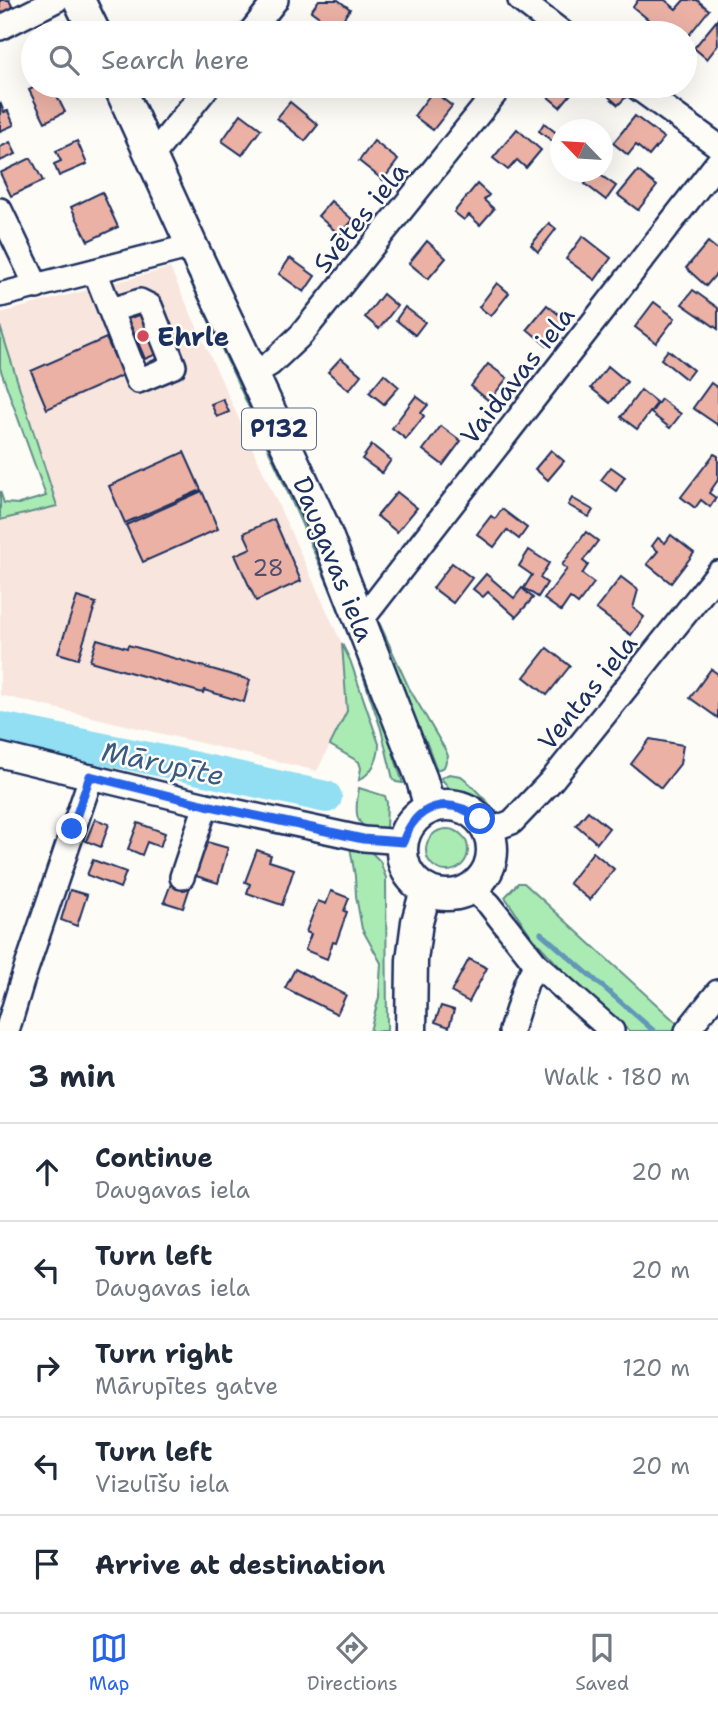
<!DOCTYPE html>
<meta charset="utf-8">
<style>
body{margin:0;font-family:"Shantell Sans",sans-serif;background:#f6f6f7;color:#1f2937}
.compass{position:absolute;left:550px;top:119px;width:63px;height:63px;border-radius:50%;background:#fff;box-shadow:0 7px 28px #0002;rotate:295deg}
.stop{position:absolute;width:21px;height:21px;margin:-16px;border:5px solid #2563eb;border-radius:50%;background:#fff}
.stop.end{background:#2563eb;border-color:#fff;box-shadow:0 2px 7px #0008}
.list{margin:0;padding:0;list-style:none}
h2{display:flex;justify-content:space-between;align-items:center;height:91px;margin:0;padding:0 28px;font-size:30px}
h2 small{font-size:23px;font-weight:400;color:#747a83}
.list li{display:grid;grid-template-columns:46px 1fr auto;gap:21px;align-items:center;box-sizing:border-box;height:98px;padding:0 28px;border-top:2px solid #e0e1e3}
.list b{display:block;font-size:26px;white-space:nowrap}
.list p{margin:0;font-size:23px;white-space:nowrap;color:#747a83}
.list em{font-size:23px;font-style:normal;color:#747a83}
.icon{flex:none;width:38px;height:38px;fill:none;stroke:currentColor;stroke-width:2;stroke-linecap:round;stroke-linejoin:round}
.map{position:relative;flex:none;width:718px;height:1031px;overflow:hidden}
.search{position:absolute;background:#fff;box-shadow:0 7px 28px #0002;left:21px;right:21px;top:21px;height:77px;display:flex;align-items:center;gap:18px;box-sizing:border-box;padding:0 24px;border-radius:38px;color:#747a83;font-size:26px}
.sheet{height:581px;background:#fff}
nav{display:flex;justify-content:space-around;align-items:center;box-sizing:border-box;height:98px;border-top:2px solid #e0e1e3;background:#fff;font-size:19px;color:#747a83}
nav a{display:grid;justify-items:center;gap:4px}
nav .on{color:#2563eb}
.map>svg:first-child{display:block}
.built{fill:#f8e6de}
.green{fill:#aaebb4;stroke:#628d89;stroke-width:2}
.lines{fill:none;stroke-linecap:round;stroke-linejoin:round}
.stream{stroke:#6298b7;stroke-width:5}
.river{stroke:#92def2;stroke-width:32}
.building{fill:#ebb1a5;stroke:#1b2f5e;stroke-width:2}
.minor-casing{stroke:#1b2f5e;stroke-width:28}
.major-casing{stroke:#1b2f5e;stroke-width:35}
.minor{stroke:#fdfcf7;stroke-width:23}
.major{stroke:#fdfcf7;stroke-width:30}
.route{stroke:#2563eb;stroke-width:9}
.poi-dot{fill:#d1495b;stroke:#fdfcf7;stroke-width:2.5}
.labels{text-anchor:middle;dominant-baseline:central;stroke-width:5;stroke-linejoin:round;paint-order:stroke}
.number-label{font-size:23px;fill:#4f5070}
.shield{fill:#fdfcf7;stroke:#5f6c8c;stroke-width:2}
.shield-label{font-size:24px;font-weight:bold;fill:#1b2f5e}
.street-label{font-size:26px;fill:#1b2f5e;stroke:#fdfcf7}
.poi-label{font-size:26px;font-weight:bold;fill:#1b2f5e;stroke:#fdfcf7;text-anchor:start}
.water-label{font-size:28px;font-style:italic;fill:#395b83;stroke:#fdfcf7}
</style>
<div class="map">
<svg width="718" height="1031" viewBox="0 0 718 1031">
<rect width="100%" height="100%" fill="#fdfcf7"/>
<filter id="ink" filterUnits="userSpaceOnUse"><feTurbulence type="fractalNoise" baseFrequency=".0143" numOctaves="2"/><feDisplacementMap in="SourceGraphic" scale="14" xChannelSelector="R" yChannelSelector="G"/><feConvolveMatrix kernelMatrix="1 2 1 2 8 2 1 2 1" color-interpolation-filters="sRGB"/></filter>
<g filter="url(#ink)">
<path class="built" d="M170 268 342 644 347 711 317 771 0 695V520L57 506 0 326V313Z"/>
<g class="green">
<path d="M182 263 188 267 312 534 396 751 393 753 403 783 396 782 393 779 381 729 354 649 328 584 278 470Z"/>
<path d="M0 326 57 506 0 520V491L4 503 19 504 46 496 0 368Z"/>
<path d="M377 618 409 688 446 751 448 756 444 767 437 770 426 741 423 742 376 623Z"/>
<path d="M342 644 350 660 379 744C379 759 372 773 359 780L361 768 359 762 330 745 347 711Z"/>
<path d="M449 774 461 776 466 780 497 812H490L449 788 441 778Z"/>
<path d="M359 788 385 796 387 803 386 829C352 833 355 812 359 788Z"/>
<circle cx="447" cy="850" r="21"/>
<path d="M350 847 368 849 380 861 386 878 387 1031H370L379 997 381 963 362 929 356 896 355 876Z"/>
<path d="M518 883H524L679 1025 674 1031H629L570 978 532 937 505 897Z"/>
</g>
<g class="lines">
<path class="stream" d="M541 933 654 1031"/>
<path class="river" d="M0 728 187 766 326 797"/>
</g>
<g class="building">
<path d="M0 0H9L14 10 0 17Z"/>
<path d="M319 0H338L350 9 336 29 311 11Z"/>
<path d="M638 0H665L676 9 684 0H697L709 10 685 40V33H656L660 29 633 7Z"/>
<path d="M717 20 718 45 707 59 694 48Z"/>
<path d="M37 86H52L65 112 45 122 29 90Z"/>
<path d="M545 86H573L576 88 560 107 541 91Z"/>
<path d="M616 89 626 97 618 105 609 97Z"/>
<path d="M433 91 452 106 433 130 414 116Z"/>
<path d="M0 102 4 112 8 111 14 125 0 131Z"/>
<path d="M290 102 318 125 305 141 277 118Z"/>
<path d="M241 114 261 129 242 155 222 141Z"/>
<path d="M635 116 664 138 649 156 636 145 628 155 613 143Z"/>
<path d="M544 123 560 136V147L539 131Z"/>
<path d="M517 129 541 150 526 168 517 160 508 170 493 158Z"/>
<path d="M77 141 87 164 59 176 54 164 61 161 56 151Z"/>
<path d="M374 141 398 160 383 180 359 161Z"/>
<path d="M10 142 16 154 0 161V147Z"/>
<path d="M31 158 43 181 11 196 0 173Z"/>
<path d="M638 171 657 186 638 210 618 195Z"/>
<path d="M594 172H596L616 186 606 200 585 184Z"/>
<path d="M477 184 489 195 484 200 494 209 480 225 469 215 464 220 454 212Z"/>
<path d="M102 192 118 227 88 241 71 207Z"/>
<path d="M331 201 353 220 340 235 318 216Z"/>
<path d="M549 223 556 229 538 252 531 245Z"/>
<path d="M583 236 611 258 595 280 566 259Z"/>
<path d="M427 241 446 258 428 279 409 263Z"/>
<path d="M708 242 718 250V272L706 286 686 268Z"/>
<path d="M290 258 315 276 304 292 279 274Z"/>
<path d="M497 283 509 293 491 316 479 307Z"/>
<path d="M693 290 718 308V329L682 304Z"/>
<path d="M383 294 397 306 379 329 365 317Z"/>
<path d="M654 302 675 318 656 343 635 327Z"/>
<path d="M547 305 568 322 547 346 527 329Z"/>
<path d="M405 307 425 322 415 335 396 320Z"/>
<path d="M142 313 159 353 145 359 128 319Z"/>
<path d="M106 338 123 375 47 409 31 371Z"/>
<path d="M668 350 693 370 686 379 661 359Z"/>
<path d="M341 358 361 375 349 390 328 372Z"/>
<path d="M488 364 507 378 489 401 471 386Z"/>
<path d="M608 366 627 382 610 403 591 388Z"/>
<path d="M384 374 399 387 384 404 369 392Z"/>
<path d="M711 383 718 388V425L693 408Z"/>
<path d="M641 390 657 403 637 429 621 417Z"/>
<path d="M416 396 428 405 421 413 424 416 406 439 392 428Z"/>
<path d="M223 399 229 412 217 417 211 404Z"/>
<path d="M661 399 681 414 670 428 651 413Z"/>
<path d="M441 426 461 441 443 465 423 450Z"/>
<path d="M372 445 391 460 382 473 362 459Z"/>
<path d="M551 450 564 461 548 480 535 469Z"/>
<path d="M184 452 201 490 125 523 109 486Z"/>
<path d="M714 454 718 456V480L709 493 716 498 710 507 701 500 695 508 681 497Z"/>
<path d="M611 467 625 477 616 491 601 480Z"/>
<path d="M202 491 218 529 143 562 126 525Z"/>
<path d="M397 492 417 508 397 532 377 516Z"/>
<path d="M572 498 593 510 589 517 568 505Z"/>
<path d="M502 509 527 528 519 539 507 530 494 547 477 534 491 516 495 519Z"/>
<path d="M274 519 301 581 256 601 235 555 251 548 244 533Z"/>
<path d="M586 532 598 541 583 561 588 565 582 574 594 583 578 604 570 598 561 611 544 599 567 569 562 565Z"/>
<path d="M671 535 694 553 671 583 647 564 658 551 652 546 658 538 665 543Z"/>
<path d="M529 550 549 563 540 578 547 583 538 597 524 588 532 575 519 566Z"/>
<path d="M452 563 472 578 453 603 433 588Z"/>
<path d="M486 574 514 598 522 588 533 598 516 617 488 592 483 597 473 589Z"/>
<path d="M621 577 638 590 633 608 644 617 631 635 596 609Z"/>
<path d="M77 597 96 603 78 659 58 653Z"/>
<path d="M97 639 127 648 128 645 250 680 244 702 204 690 203 693 90 661Z"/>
<path d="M547 648 570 666 547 695 524 677Z"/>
<path d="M711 669 718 674V718L690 698Z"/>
<path d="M650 739 683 745 680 764 661 788 631 764Z"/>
<path d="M588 811 609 828 597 843 576 825Z"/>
<path d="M95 819 109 824 101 847 86 841Z"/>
<path d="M138 823 165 833 160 847 147 842 142 855 128 849Z"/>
<path d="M200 840 228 848 218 883 190 874Z"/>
<path d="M257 850 271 855 269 861 294 869 282 905 247 893 250 884 245 882Z"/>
<path d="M593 852 614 869 590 900 569 883Z"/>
<path d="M93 860 126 872 120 888 87 875Z"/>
<path d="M172 881 190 887 183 908 164 902Z"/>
<path d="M70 890 87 895 77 926 61 920Z"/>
<path d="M331 891 349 898 344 911 347 912 336 943 333 942 327 959 305 950 311 934 306 932 318 901 326 904Z"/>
<path d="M469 959 487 968 469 1002 451 992Z"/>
<path d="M295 969 346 995 337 1014 285 988Z"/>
<path d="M441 1006 454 1010 449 1027 435 1022Z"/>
</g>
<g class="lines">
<g class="minor-casing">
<g id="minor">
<path d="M520 0 563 33"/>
<path d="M0 28 56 0"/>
<path d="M250 33 276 0"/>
<path d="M635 86 718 146"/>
<path d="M152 156 208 86"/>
<path d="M0 210 37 287"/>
<path d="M95 271 138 381 174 366 150 306 140 301 111 310"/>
<path d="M0 295 192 246"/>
<path d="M253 374 270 364 301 335 501 86"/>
<path d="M360 622 718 162"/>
<path d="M0 755 206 805 364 839 403 842"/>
<path d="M488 831 512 822 552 780 718 573"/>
<path d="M182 877 206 805"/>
<path d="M471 888 489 904 536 964 612 1031"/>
<path d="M7 1031 22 981 91 777"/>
<path d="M511 1031 526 983 536 964"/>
<path d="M687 1031 718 992"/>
</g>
</g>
<g class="major-casing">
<g id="major">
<path d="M79 0 95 33"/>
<path d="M119 86 192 246 253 374 323 525 422 780 430 808"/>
<circle cx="447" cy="850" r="45"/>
<path d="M411 1031 412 960 417 922 426 890"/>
</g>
</g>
<use href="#minor" class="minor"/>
<use href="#major" class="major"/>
</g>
</g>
<g class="lines" filter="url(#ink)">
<path class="route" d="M72 829 90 776 206 805 363 839 403 842C416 804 448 795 480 819"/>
</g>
<circle class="poi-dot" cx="143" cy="336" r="7"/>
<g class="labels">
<g class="number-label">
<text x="268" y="568">28</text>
</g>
<rect class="shield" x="242" y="408.5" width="74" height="41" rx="5"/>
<g class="shield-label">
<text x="279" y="429">P132</text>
</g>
<g class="street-label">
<text transform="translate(360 217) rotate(-51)">Svētes iela</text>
<text transform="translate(517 375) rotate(-52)">Vaidavas iela</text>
<text transform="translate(334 559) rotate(68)">Daugavas iela</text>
<text transform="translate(587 692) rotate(-51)">Ventas iela</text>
</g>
<g class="poi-label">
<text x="157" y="336">Ehrle</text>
</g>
<g class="water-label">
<text transform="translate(163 763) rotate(12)">Mārupīte</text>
</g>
</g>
</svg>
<svg class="compass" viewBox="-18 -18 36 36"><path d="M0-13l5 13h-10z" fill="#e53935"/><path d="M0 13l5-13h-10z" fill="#747a83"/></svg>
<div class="stop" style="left:480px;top:819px"></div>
<div class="stop end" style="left:72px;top:829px"></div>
<div class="search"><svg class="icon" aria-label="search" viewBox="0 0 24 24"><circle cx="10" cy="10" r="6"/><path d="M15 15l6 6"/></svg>Search here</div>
</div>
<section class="sheet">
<h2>3 min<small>Walk · 180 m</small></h2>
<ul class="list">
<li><svg class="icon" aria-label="ahead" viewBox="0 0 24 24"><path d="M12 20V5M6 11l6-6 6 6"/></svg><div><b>Continue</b><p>Daugavas iela</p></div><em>20 m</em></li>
<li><svg class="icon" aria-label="left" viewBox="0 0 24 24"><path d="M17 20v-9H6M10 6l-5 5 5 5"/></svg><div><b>Turn left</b><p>Daugavas iela</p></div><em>20 m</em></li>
<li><svg class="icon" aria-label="right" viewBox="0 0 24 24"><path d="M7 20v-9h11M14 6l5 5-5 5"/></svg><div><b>Turn right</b><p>Mārupītes gatve</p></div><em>120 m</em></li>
<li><svg class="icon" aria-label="left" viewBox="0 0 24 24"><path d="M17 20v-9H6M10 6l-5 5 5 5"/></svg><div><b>Turn left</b><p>Vizulīšu iela</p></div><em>20 m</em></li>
<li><svg class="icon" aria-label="arrive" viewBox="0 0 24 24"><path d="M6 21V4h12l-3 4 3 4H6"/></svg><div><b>Arrive at destination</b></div></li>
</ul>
</section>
<nav>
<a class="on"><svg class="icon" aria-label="map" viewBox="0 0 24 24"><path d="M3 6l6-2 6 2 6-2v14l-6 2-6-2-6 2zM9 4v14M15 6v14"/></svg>Map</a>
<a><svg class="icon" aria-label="directions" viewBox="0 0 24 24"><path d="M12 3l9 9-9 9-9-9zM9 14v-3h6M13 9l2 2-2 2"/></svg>Directions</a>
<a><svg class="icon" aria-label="saved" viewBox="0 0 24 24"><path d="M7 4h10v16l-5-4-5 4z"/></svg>Saved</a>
</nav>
